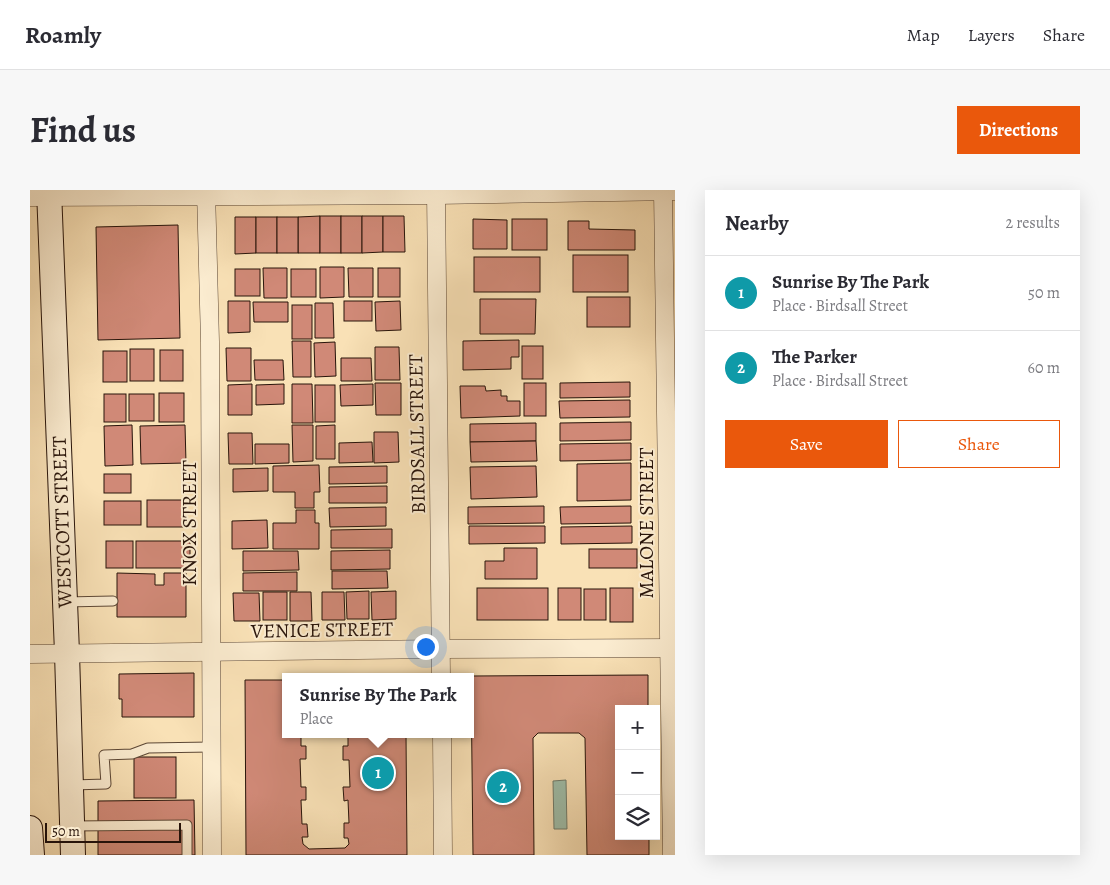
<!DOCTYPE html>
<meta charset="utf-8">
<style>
body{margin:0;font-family:Alegreya,serif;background:#f7f7f7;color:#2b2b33}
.controls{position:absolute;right:15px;bottom:15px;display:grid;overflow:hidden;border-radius:0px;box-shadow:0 5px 20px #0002}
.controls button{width:45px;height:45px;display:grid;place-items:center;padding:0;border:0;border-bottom:1px solid #e1e1e2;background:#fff;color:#2b2b33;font:25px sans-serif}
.scale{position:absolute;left:15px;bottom:12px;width:136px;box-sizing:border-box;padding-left:5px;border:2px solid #28140a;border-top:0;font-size:14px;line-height:18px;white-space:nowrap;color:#28140a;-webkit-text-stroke:4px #fbecd0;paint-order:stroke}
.you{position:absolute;left:395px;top:456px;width:18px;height:18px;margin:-12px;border:4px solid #fff;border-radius:50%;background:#1a73e8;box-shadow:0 0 0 8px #1a73e833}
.badge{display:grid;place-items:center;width:32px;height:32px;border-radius:50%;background:#ea580c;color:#fff;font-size:16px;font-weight:700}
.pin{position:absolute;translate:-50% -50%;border:2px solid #fff;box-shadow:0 1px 5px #0006}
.popup{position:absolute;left:252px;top:483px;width:192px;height:65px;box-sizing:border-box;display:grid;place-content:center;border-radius:0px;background:#fff;filter:drop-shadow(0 1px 4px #0005);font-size:16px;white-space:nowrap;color:#7c7c81}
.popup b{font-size:19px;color:#2b2b33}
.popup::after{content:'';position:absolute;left:50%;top:100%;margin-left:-10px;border:10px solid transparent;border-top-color:#fff}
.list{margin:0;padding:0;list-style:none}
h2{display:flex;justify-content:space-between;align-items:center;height:65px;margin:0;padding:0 20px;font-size:21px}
h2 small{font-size:16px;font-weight:400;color:#7c7c81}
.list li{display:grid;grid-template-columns:32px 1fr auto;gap:15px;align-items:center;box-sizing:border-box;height:75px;padding:0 20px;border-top:1px solid #e1e1e2}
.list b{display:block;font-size:19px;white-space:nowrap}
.list p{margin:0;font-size:16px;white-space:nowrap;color:#7c7c81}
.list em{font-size:16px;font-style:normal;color:#7c7c81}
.actions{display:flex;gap:10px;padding:15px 20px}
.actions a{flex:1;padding:11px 0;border:1px solid #ea580c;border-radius:0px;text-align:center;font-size:18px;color:#ea580c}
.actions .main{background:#ea580c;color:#fff}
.icon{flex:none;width:28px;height:28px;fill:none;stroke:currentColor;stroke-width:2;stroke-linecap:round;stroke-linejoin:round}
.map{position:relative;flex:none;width:645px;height:665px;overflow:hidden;border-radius:0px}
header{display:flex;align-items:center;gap:30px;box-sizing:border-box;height:70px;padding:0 25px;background:#fff;border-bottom:1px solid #e1e1e2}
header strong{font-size:24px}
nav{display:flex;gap:28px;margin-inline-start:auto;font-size:18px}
.intro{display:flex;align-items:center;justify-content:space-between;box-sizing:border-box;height:120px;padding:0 30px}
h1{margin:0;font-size:35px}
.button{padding:12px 22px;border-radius:0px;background:#ea580c;color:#fff;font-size:18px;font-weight:700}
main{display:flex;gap:30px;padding:0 30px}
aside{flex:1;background:#fff;border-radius:0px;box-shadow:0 5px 20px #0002}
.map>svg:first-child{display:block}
.water{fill:#9ebeaa;stroke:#6f7a6a}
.building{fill:#d08977;stroke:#28140a}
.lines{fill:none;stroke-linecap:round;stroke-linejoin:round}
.lane-casing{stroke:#5c4735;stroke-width:11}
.street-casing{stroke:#5c4735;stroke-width:19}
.secondary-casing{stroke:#28140a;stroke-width:26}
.lane{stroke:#fbecd0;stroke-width:9}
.street{stroke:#fbecd0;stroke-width:18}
.secondary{stroke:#fbecd0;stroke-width:24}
.labels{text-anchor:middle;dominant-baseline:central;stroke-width:4;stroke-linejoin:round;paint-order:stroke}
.street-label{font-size:20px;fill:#28140a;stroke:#fbecd0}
</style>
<header>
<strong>Roamly</strong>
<nav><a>Map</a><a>Layers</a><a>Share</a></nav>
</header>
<div class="intro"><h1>Find us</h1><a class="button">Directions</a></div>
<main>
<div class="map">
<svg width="645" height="665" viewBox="0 0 645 665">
<rect width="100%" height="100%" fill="#f9e1b6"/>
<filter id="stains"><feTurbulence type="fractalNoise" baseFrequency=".004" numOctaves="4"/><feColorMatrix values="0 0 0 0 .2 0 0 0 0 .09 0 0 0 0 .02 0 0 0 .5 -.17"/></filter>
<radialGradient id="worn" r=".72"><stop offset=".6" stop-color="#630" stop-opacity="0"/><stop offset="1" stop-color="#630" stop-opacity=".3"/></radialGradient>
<path class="water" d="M536 590 537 639H524L523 591Z"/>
<g class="building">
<path d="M290 26V63H268V27Z"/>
<rect x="290" y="26" width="21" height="37"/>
<rect x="311" y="26" width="21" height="37"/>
<path d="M332 26H353V62L332 63Z"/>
<path d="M353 26H374L375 62H353Z"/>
<path d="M205 27H226V63L205 64Z"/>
<rect x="226" y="27" width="21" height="36"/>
<rect x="247" y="27" width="21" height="36"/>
<path d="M443 29 477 30V59H443Z"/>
<rect x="482" y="29" width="35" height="31"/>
<path d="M538 31H559V39L605 40V60H538Z"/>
<path d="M148 35 150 148 68 150 66 37Z"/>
<rect x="543" y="65" width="55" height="37"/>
<rect x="444" y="67" width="66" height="35"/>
<path d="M290 77H314V107L290 108Z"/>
<path d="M233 78H257V108H234Z"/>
<path d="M318 78H343V107H319Z"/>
<rect x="348" y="78" width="22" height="29"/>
<rect x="205" y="79" width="25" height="27"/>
<rect x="261" y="79" width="25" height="28"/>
<rect x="557" y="107" width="43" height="30"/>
<path d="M450 109H506L505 144H450Z"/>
<path d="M198 111H220V142L198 143Z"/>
<rect x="314" y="111" width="28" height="20"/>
<path d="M370 111 371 140 346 141 345 112Z"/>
<path d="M223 112H258V132H224Z"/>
<path d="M285 113H303L304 148H285Z"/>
<rect x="262" y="115" width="20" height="34"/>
<path d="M489 150V167H481V179L433 180V151Z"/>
<path d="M262 151H281V187H263Z"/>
<path d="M305 152 306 186 285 187 284 153Z"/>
<rect x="492" y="156" width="21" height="33"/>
<path d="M345 157H369L370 190H345Z"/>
<path d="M196 158H221V191H197Z"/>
<rect x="100" y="159" width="24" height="32"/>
<rect x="130" y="160" width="23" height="31"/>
<rect x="73" y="161" width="24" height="31"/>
<path d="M311 168H341L342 191H311Z"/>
<path d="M224 170H253L254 190H225Z"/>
<path d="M600 192V207L530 208V193Z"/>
<path d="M345 193H371V225H346Z"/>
<rect x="494" y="193" width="22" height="33"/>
<path d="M222 194V225H198V195Z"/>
<path d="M254 194V214L226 215V195Z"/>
<path d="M262 194H282L283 233H262Z"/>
<path d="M343 194V215L311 216 310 195Z"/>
<rect x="285" y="195" width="20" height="37"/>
<path d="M430 196H455L456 201 471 200V206H477V211H490V226L431 228Z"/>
<rect x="129" y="203" width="25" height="29"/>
<rect x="74" y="204" width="22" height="28"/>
<rect x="99" y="204" width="25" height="27"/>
<path d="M600 210V227L530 228 529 211Z"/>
<path d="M601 232V250L530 251V233Z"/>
<path d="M506 233V251L440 252V234Z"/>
<path d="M102 235 103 275 75 276 74 236Z"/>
<path d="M155 235 156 273 111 274 110 236Z"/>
<path d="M262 235H283V271L263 272Z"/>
<path d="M305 235V269H286V236Z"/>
<path d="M344 242H368L369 272 344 273Z"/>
<path d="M198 243H222L223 274H199Z"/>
<path d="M506 251 507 271 441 272 440 252Z"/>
<path d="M342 252 343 272 309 273V253Z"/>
<path d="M601 253V270L530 271V254Z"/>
<path d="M225 254H259V273L225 274Z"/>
<path d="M601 273V310L547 311V274Z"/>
<path d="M289 275 290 302H284V318H265V302H243V276Z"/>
<path d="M357 276V293L299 294V277Z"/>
<path d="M506 276 507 307 441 309 440 277Z"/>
<path d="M238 278V301L203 302V279Z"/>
<rect x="74" y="284" width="27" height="19"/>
<path d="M357 296V313H299V297Z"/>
<rect x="117" y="310" width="39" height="27"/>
<rect x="74" y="311" width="37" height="24"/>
<path d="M514 316V333L438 334V317Z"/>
<path d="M601 316V333L531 334 530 317Z"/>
<path d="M356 317V336L300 337 299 318Z"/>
<path d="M266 320H285V333H289V359H243V333H266Z"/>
<path d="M237 330 238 358 202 359V331Z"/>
<path d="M439 336H515V353L439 354Z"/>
<path d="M602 336V353L531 354V337Z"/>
<path d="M362 339V358H301V340Z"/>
<rect x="76" y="351" width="27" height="27"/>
<rect x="106" y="351" width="54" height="27"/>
<path d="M474 358H507V389H455V371H474Z"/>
<rect x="559" y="359" width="48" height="19"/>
<path d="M360 360V379L301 380V361Z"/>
<path d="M213 361H268L269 380 213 381Z"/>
<path d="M302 381H357L358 398 302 399Z"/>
<path d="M267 382V401H213V383Z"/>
<path d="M87 383 125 384V395H134V383H156V427H87Z"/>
<rect x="447" y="398" width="71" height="32"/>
<rect x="528" y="398" width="23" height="32"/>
<rect x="580" y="398" width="23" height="34"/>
<rect x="554" y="399" width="22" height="31"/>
<path d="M339 401V429H317L316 402Z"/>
<path d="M366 401V429L342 430 341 402Z"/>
<rect x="233" y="402" width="24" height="28"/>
<path d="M260 402H281L282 431H260Z"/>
<path d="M292 402H314L315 430H292Z"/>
<path d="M203 403H229L230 431H204Z"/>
<path d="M164 483V527H92V509H89V484Z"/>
<path d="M618 485V519H589V646H619V665H557L555 548 549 543H508L503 548 504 665H443L441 486Z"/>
<path d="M215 490H255V544H275L271 548V556H276V569H270L271 597H276V610H271L272 634H277L278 647H272L273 654 279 659 315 658 319 654 318 648H314V633H319L318 610 314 611 313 597H320L319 570H313V556H318V548L313 544H376L377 665H216Z"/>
<rect x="104" y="567" width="42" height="41"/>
<path d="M164 610 165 665H68V611Z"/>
</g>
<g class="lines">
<g class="lane-casing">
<g id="lane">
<path d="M35 412 83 411"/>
<path d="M42 595 76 594 74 565 102 564 118 558 181 557"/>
<path d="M42 636 157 635V665"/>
</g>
</g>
<g class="street-casing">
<g id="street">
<path d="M176 0 180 152 182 665"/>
<path d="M406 0 411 487"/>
<path d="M633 0 642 665"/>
<path d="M0 7 406 5 645 1"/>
<path d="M0 464 411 459 645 458"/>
<path d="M412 544 413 665"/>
</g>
</g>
<g class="secondary-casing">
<g id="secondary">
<path d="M19 0 37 463 43 665"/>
<path d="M0 638 2 665"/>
</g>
</g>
<use href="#lane" class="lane"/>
<use href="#street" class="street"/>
<use href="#secondary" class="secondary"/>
</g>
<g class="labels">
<g class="street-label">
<text transform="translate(387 244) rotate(-91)">BIRDSALL STREET</text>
<text transform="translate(32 332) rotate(-92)">WESTCOTT STREET</text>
<text transform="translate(159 333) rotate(-90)">KNOX STREET</text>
<text transform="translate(616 333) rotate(-90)">MALONE STREET</text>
<text transform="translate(292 440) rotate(-1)">VENICE STREET</text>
</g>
</g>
<rect width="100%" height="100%" filter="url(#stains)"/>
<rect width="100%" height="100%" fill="url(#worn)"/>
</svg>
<div class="controls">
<button>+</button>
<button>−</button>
<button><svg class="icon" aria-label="layers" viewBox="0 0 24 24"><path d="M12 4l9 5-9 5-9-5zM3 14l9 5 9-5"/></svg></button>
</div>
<div class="scale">50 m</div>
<div class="you"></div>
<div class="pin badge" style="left:348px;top:583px;background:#0f9aa8">1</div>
<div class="popup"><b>Sunrise By The Park</b>Place</div>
<div class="pin badge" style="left:473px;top:597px;background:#0f9aa8">2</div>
</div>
<aside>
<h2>Nearby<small>2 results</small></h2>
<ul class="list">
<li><span class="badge" style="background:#0f9aa8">1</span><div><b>Sunrise By The Park</b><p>Place · Birdsall Street</p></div><em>50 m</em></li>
<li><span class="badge" style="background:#0f9aa8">2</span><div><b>The Parker</b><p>Place · Birdsall Street</p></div><em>60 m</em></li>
</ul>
<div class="actions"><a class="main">Save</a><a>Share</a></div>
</aside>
</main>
